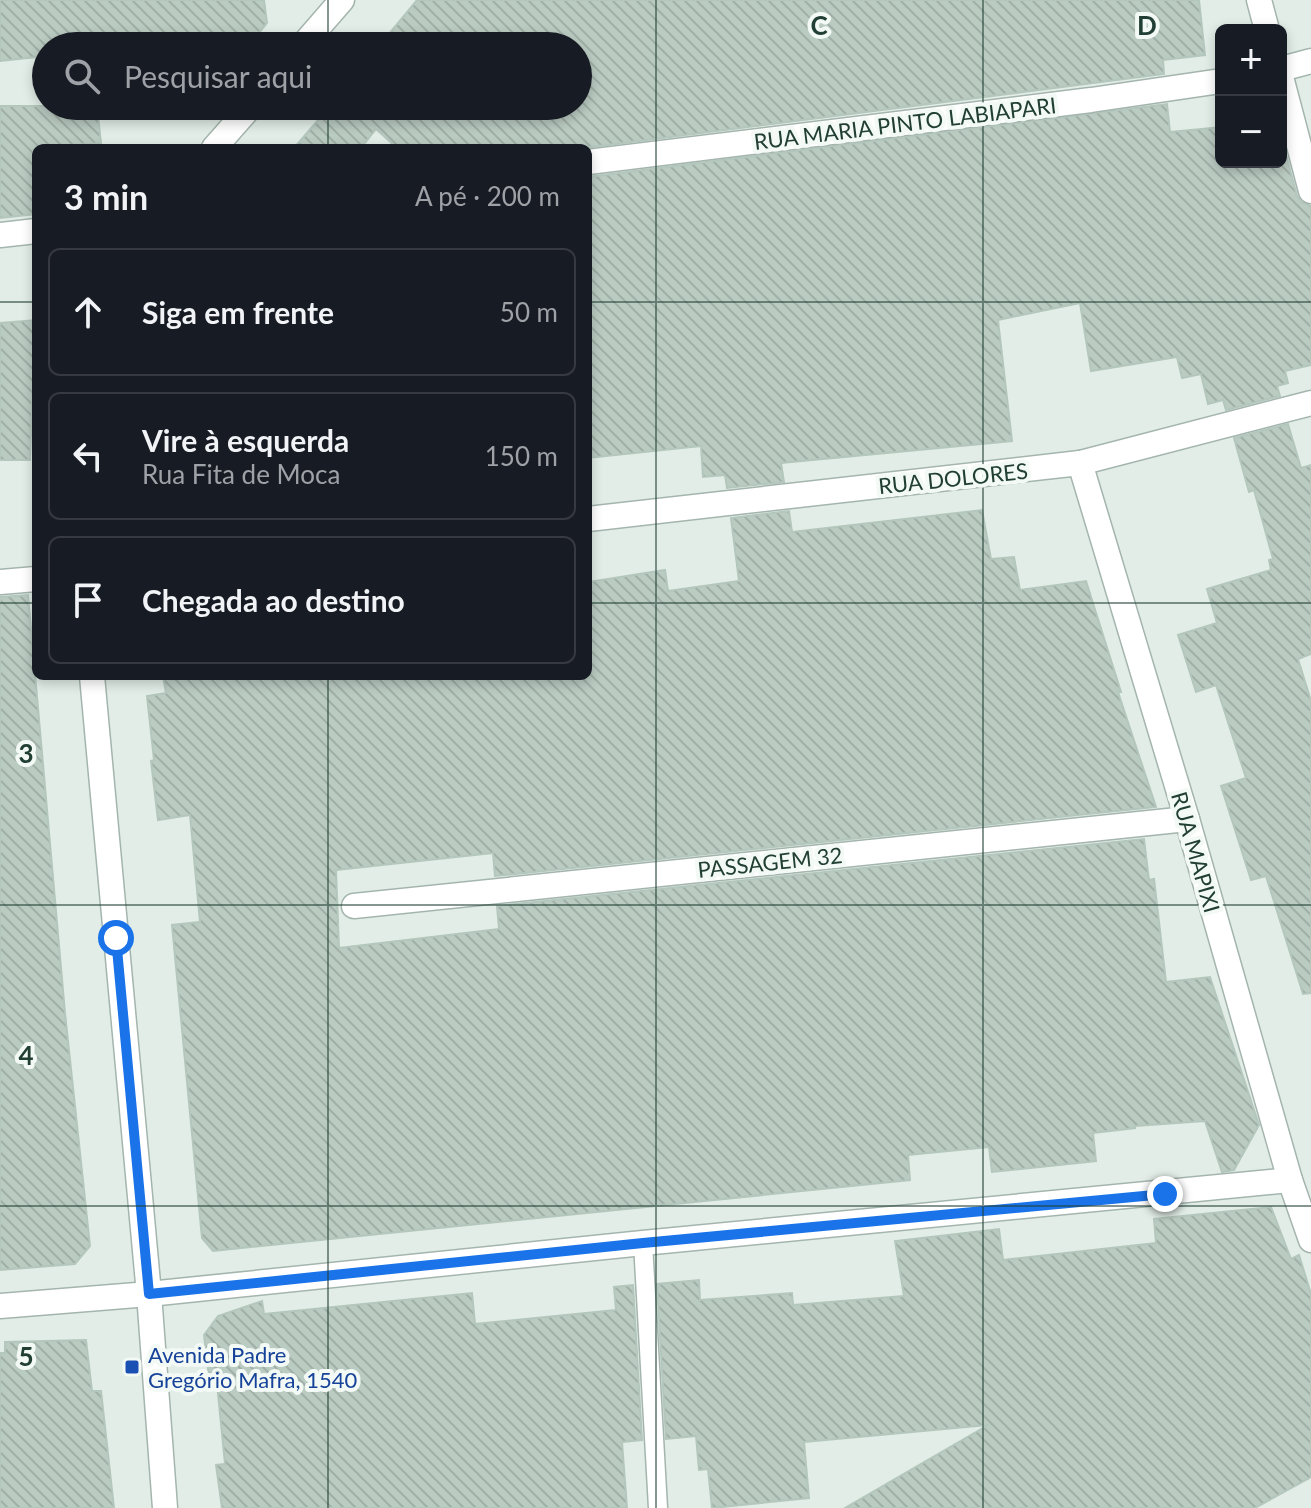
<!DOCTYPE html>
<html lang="pt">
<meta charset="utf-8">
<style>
body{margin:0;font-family:Lato,sans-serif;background:#20242c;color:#f1f3f6}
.controls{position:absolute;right:24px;top:24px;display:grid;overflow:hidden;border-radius:12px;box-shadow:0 4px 12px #0003}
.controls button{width:72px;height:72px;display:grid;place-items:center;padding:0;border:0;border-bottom:2px solid #363941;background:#171b24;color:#f1f3f6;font:40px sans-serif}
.stop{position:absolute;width:24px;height:24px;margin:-18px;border:6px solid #1a73e8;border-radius:50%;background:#fff}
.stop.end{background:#1a73e8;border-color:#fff;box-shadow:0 2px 8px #0008}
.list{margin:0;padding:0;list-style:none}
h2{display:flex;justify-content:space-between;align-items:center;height:104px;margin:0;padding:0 32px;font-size:34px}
h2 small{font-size:26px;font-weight:400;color:#9ea1a6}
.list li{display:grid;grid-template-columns:52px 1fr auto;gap:24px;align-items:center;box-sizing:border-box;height:128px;margin:0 16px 16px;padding:0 16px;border:2px solid #363941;border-radius:12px}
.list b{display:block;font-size:30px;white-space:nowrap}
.list p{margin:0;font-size:26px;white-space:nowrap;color:#9ea1a6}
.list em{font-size:26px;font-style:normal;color:#9ea1a6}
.icon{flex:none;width:44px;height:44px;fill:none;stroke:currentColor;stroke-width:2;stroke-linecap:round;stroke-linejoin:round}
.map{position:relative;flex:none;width:1311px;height:1508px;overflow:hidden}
.search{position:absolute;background:#171b24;box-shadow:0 4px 12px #0003;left:32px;top:32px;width:560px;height:88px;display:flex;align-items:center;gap:20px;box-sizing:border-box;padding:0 28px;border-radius:44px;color:#9ea1a6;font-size:30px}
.panel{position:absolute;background:#171b24;box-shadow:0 4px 12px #0003;left:32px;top:144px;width:560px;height:536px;border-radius:12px}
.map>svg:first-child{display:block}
.building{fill:url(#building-back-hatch);stroke:#b4c7bd;stroke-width:2}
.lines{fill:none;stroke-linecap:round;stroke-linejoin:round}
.service-casing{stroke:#a4b5ae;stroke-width:21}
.minor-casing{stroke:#a4b5ae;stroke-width:27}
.service{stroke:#fff;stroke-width:18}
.minor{stroke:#fff;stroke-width:24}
.route{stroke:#1a73e8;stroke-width:10}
.grid{fill:none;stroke:#213f34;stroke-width:2;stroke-opacity:0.55}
.transit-dot{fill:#1a4fb4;stroke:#f3f9f5;stroke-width:3}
.labels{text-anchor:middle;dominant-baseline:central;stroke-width:8;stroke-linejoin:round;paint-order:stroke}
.street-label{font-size:22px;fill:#213f34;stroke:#f3f9f5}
.transit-label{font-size:22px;fill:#164399;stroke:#f3f9f5;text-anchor:start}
.grid-label{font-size:26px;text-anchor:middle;font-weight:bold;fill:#213f34;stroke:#f3f9f5;stroke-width:8;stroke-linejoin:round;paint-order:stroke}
</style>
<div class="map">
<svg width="1311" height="1508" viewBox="0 0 1311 1508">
<defs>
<pattern id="building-back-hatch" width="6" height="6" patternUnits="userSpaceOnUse" patternTransform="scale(2)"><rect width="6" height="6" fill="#bacbc2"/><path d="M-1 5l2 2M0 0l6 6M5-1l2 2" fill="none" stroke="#a0afa7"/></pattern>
</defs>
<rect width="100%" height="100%" fill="#e2ede7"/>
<g class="building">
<path d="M0 0H264L267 23 258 34 146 46H46V56L0 61Z"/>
<path d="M417 0H1199L1205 55 1163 60 1164 74 584 148H397L376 129 361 148H294L330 106H578V46H379Z"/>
<path d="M1167 104 1170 132 1221 127V162H1281V136L1297 196 1301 202 1311 206V365L1285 371 1288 383 1277 386 1280 396 1226 410 1223 400 1208 404 1201 374 1182 378 1177 357 1091 371 1080 303 998 320 1012 441 781 463 784 482 727 488 725 475 703 477 701 446 588 458V177Z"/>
<path d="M0 106H97L101 143 36 148V214L0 218Z"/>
<path d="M36 320V381L33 382 30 460H0V323Z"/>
<path d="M1288 424 1301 468 1311 465V654L1298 659 1311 701V993L1303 994 1266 876 1251 880 1221 786 1246 778 1216 685 1196 692 1178 635 1217 623 1207 589 1271 570 1269 560 1273 559 1254 490 1249 492 1234 438Z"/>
<path d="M982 510 991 559 1014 557 1020 590 1086 581 1121 692H1118L1156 807 495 876 493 853 336 870 339 948 499 929 497 906 1144 839 1149 880 1154 879 1166 982 1210 977 1259 1125 1234 1170 1222 1172 1205 1121 1135 1126V1128L1093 1133 1096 1161 992 1172 989 1147 908 1155 910 1180 213 1251 202 1238 172 925 200 922 190 815 158 820 151 761 154 760 147 696 166 693 163 676H588V582L665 570 668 591 739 581 731 518 789 511 792 532Z"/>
<path d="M28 595 65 1013 90 1246 75 1264 0 1270V597Z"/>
<path d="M1271 1207 1291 1259 1299 1255 1311 1294V1477L1255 1508H845L988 1425 804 1442 809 1498 712 1508 708 1469 699 1470 696 1436 666 1439 657 1284 699 1280 700 1300 792 1293 793 1305 904 1296 895 1241 999 1229 1003 1260 1156 1243 1154 1219Z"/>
<path d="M633 1285 642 1440 622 1442 627 1508H222L216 1465 225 1464 217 1384 210 1385 204 1335 218 1316 262 1301 264 1314 472 1293 475 1324 616 1310 614 1287Z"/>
<path d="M86 1340 92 1391H101L114 1508H0V1353H5V1342Z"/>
</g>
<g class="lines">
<g class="service-casing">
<path id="service" d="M643 1243 658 1508"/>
</g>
<g class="minor-casing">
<g id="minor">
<path d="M1259 0 1267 30"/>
<path d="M302 46 342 0"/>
<path d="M1281 69 1311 61"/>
<path d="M1281 77 1311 191"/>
<path d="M214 148 251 106"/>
<path d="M588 162 1091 100 1221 81"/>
<path d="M0 235 36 231"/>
<path d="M1080 463 1187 819 1290 1180 1311 1240"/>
<path d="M588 519 1080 463 1311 403"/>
<path d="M0 582 36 579"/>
<path d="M92 676 149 1294 165 1508"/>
<path d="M354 906 1187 819"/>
<path d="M0 1306 149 1294 643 1243 1290 1180"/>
</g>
</g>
<use href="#service" class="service"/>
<use href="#minor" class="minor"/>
</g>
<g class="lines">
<path class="route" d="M116 938 149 1294 643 1243 1165 1194"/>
</g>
<path class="grid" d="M328 0V46M656 0V1508M983 0V1508M328 106V148M0 302H36M588 302H1311M0 603H36M588 603H1311M328 676V1508M0 905H1311M0 1206H1311"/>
<rect class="transit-dot" x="124" y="1359" width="16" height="16" rx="4"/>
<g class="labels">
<g class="street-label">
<text transform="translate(905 123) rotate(-7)">RUA MARIA PINTO LABIAPARI</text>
<text transform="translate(953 478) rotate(-6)">RUA DOLORES</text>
<text transform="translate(1196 852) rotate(74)">RUA MAPIXI</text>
<text transform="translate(770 862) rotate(-6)">PASSAGEM 32</text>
</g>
<g class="transit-label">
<text x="148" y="1354">Avenida Padre<tspan x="148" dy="25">Gregório Mafra, 1540</tspan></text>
</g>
</g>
<g class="grid-label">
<text x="819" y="35">C</text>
<text x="1147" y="35">D</text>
<text x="26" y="763">3</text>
<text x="26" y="1065">4</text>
<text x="26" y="1366">5</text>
</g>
</svg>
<div class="controls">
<button>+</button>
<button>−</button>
</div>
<div class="stop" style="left:116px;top:938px"></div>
<div class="stop end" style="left:1165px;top:1194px"></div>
<div class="search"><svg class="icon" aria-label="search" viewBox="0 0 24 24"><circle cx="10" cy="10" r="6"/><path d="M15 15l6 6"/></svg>Pesquisar aqui</div>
<section class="panel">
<h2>3 min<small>A pé · 200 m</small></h2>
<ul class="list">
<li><svg class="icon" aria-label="ahead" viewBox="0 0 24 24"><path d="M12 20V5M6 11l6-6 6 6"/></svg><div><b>Siga em frente</b></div><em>50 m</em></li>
<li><svg class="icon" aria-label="left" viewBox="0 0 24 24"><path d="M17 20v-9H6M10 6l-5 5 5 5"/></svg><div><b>Vire à esquerda</b><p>Rua Fita de Moca</p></div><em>150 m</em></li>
<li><svg class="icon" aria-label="arrive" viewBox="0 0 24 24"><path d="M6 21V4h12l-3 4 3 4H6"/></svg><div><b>Chegada ao destino</b></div></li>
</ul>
</section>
</div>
